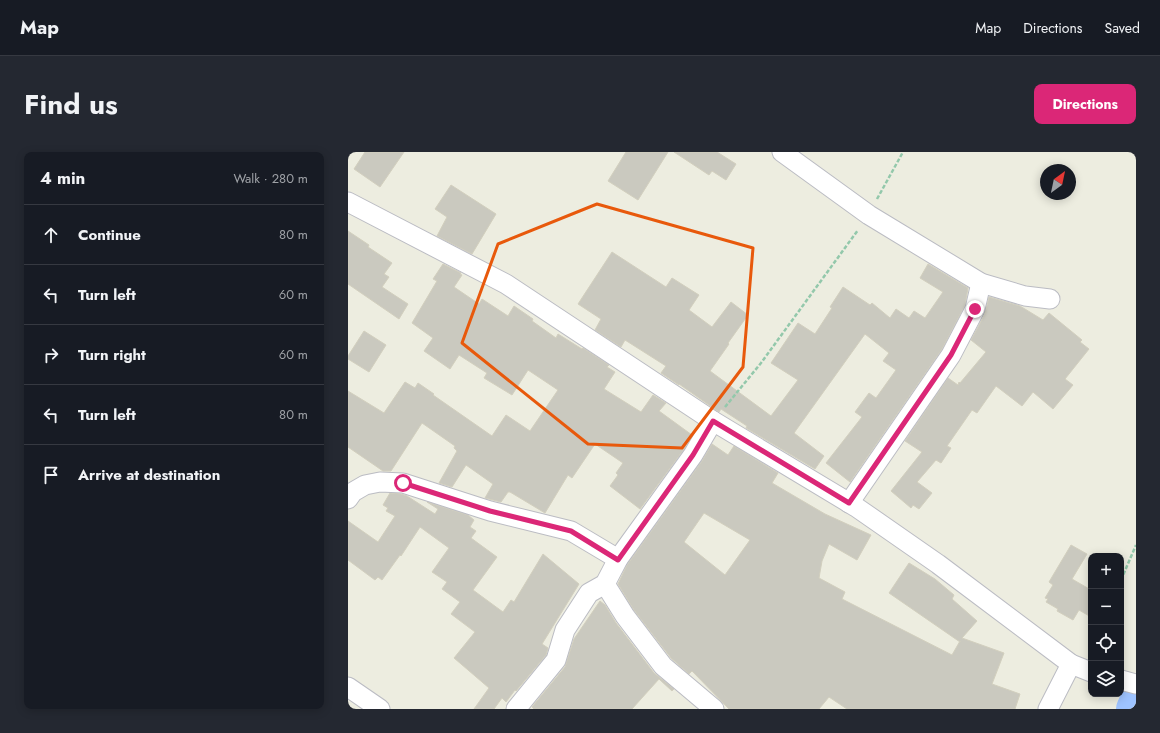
<!DOCTYPE html>
<meta charset="utf-8">
<style>
body{margin:0;font-family:Jost,sans-serif;background:#242831;color:#f1f3f6}
.controls{position:absolute;right:12px;bottom:12px;display:grid;overflow:hidden;border-radius:8px;box-shadow:0 2px 10px #0003}
.controls button{width:36px;height:36px;display:grid;place-items:center;padding:0;border:0;border-bottom:1px solid #363941;background:#171b24;color:#f1f3f6;font:20px sans-serif}
.compass{position:absolute;left:692px;top:12px;width:36px;height:36px;border-radius:50%;background:#171b24;box-shadow:0 2px 10px #0003;rotate:33deg}
.stop{position:absolute;width:12px;height:12px;margin:-9px;border:3px solid #db2777;border-radius:50%;background:#fff}
.stop.end{background:#db2777;border-color:#fff;box-shadow:0 1px 4px #0008}
.list{margin:0;padding:0;list-style:none}
h2{display:flex;justify-content:space-between;align-items:center;height:52px;margin:0;padding:0 16px;font-size:17px}
h2 small{font-size:13px;font-weight:400;color:#9ea1a6}
.list li{display:grid;grid-template-columns:26px 1fr auto;gap:12px;align-items:center;box-sizing:border-box;height:60px;padding:0 16px;border-top:1px solid #363941}
.list b{display:block;font-size:15px;white-space:nowrap}
.list em{font-size:13px;font-style:normal;color:#9ea1a6}
.icon{flex:none;width:22px;height:22px;fill:none;stroke:currentColor;stroke-width:2;stroke-linecap:round;stroke-linejoin:round}
.map{position:relative;flex:none;width:788px;height:557px;overflow:hidden;border-radius:8px}
header{display:flex;align-items:center;gap:24px;box-sizing:border-box;height:56px;padding:0 20px;background:#171b24;border-bottom:1px solid #363941}
header strong{font-size:19px}
nav{display:flex;gap:22px;margin-inline-start:auto;font-size:14px}
.intro{display:flex;align-items:center;justify-content:space-between;box-sizing:border-box;height:96px;padding:0 24px}
h1{margin:0;font-size:28px}
.button{padding:10px 18px;border-radius:8px;background:#db2777;color:#fff;font-size:14px;font-weight:700}
main{display:flex;gap:24px;padding:0 24px}
aside{flex:1;background:#171b24;border-radius:8px;box-shadow:0 2px 10px #0003}
.map>svg:first-child{display:block}
.lines{fill:none;stroke-linecap:round;stroke-linejoin:round}
.river{stroke:#9ec3ff;stroke-width:34}
.building{fill:#cac9bf;stroke:#d2cfbe;fill-rule:evenodd}
.minor-casing{stroke:#bbbcc3;stroke-width:21}
.path{stroke:#93c8ab;stroke-width:2.5;stroke-dasharray:4 2;stroke-linecap:butt}
.minor{stroke:#fff;stroke-width:19}
.route{stroke:#db2777;stroke-width:5}
.marked{fill:none;stroke:#e8590c;stroke-width:3;stroke-linejoin:round}
</style>
<header>
<strong>Map</strong>
<nav><a>Map</a><a>Directions</a><a>Saved</a></nav>
</header>
<div class="intro"><h1>Find us</h1><a class="button">Directions</a></div>
<main>
<aside>
<h2>4 min<small>Walk · 280 m</small></h2>
<ul class="list">
<li><svg class="icon" aria-label="ahead" viewBox="0 0 24 24"><path d="M12 20V5M6 11l6-6 6 6"/></svg><div><b>Continue</b></div><em>80 m</em></li>
<li><svg class="icon" aria-label="left" viewBox="0 0 24 24"><path d="M17 20v-9H6M10 6l-5 5 5 5"/></svg><div><b>Turn left</b></div><em>60 m</em></li>
<li><svg class="icon" aria-label="right" viewBox="0 0 24 24"><path d="M7 20v-9h11M14 6l5 5-5 5"/></svg><div><b>Turn right</b></div><em>60 m</em></li>
<li><svg class="icon" aria-label="left" viewBox="0 0 24 24"><path d="M17 20v-9H6M10 6l-5 5 5 5"/></svg><div><b>Turn left</b></div><em>80 m</em></li>
<li><svg class="icon" aria-label="arrive" viewBox="0 0 24 24"><path d="M6 21V4h12l-3 4 3 4H6"/></svg><div><b>Arrive at destination</b></div></li>
</ul>
</aside>
<div class="map">
<svg width="788" height="557" viewBox="0 0 788 557">
<rect width="100%" height="100%" fill="#edede0"/>
<g class="lines">
<path class="river" d="M785 557 788 550"/>
</g>
<g class="building">
<path d="M17 0H56L32 35 6 17Z"/>
<path d="M278 0H320L290 48 260 29Z"/>
<path d="M326 0H369L388 12 378 28 364 19 361 23Z"/>
<path d="M103 33 148 62 124 102 89 84 99 65 87 57Z"/>
<path d="M0 79 21 93 20 95 44 111 36 122 41 125 34 135 60 152 51 167 0 132Z"/>
<path d="M264 100 318 135 324 126 351 143 341 158 364 175 383 150 400 163 380 191 381 192 362 219 423 264 450 228 423 211 450 171 467 182 484 156 482 155 495 135 522 153 524 151 542 166 548 157 561 166 566 159 577 166 595 140 572 126 580 112 620 136 617 153 594 197 502 330 478 311 514 265 507 260 521 241 528 246 548 218 535 209 541 201 517 182 446 281 476 304 467 317 398 276 399 274 373 257 371 260 331 232V233L313 221 318 214 277 188 273 195 247 178 253 167 230 152Z"/>
<path d="M95 112 113 121 112 122 114 123 106 135 131 152 134 147 160 164 166 154 185 167 184 169 208 186 210 182 234 197 235 196 261 213 259 215 267 220 256 237 293 260 305 243 318 251 311 259 344 283 336 297 292 357 262 334 270 323 268 321 275 311 247 292 224 326 220 323 197 361 162 340H160L153 350 137 346 145 332 118 313 104 335 91 331 109 299 106 296 107 294 74 271 43 319H35L0 295V239L36 261 57 230 67 236 70 231 86 242 85 243 144 284 158 263 182 279 210 238 180 218 164 243 136 226 139 221 111 203 102 217 76 199 85 186 64 171 89 129 85 127Z"/>
<path d="M641 145 672 154 695 168 701 161 734 188 732 190 741 197 717 227 725 233 705 257 685 240 674 254 648 234 629 261 624 258 599 294 603 296 593 311 588 308 569 330 584 341 571 357 565 353 563 356 543 339 574 300 557 289 600 226 610 233 611 230 612 231 638 200 623 188 637 162Z"/>
<path d="M16 179 38 193 21 220 0 207V204Z"/>
<path d="M364 292 380 303 386 294 430 321 424 331 477 362 523 383 509 408 481 392 474 409 471 426 497 440 494 447 604 503 612 489V490L541 441 561 411 587 427 606 443 604 447 629 469 614 486 656 501 644 532 672 542 667 557H499L481 545 471 557H381L344 519 341 522 323 506 286 458 270 432 279 413 354 309ZM356 361 402 388 377 423 336 390Z"/>
<path d="M42 341 53 342 59 344 87 362 90 357 79 350 120 363 126 368 122 375 128 379 123 386 149 405 125 438 155 460 163 448 166 450 195 402 231 432 194 492 200 496 198 503 168 539 167 538 158 550 154 546 146 557H126L141 536 106 506 127 480 103 462 112 450 94 437 99 430 84 420 101 396 72 375 53 404 52 403 34 428 30 425 27 428 0 408V369L30 390 47 364 38 359 40 356 35 353Z"/>
<path d="M723 393 739 402 724 427 743 438V465L731 458 725 468 709 459 710 457 698 450 700 447 697 446 705 433 701 430Z"/>
<path d="M252 449 257 453 268 471 306 521 326 537 324 539 311 527 284 557H186L184 555 217 515 226 487Z"/>
</g>
<g class="lines">
<g class="minor-casing">
<g id="minor">
<path d="M434 0 521 63 633 131 677 144 702 147"/>
<path d="M0 50 158 132 365 269 508 355 590 412 723 512 743 520"/>
<path d="M0 347 5 340 17 333 32 330 55 331 142 359 223 379 270 407"/>
<path d="M501 351 603 203 627 157 633 131"/>
<path d="M257 432 277 464 315 514 366 557"/>
<path d="M773 528 788 532"/>
<path d="M0 535 32 557"/>
<path d="M168 557 208 508 217 478 241 441 257 432 270 407 345 303 365 269"/>
<path d="M700 557 723 512"/>
</g>
</g>
<g class="path">
<path d="M529 47 555 0"/>
<path d="M377 255 413 211 510 78"/>
<path d="M773 428 788 393"/>
</g>
<use href="#minor" class="minor"/>
</g>
<g class="lines">
<path class="route" d="M55 331 142 359 223 379 270 408 345 303 365 269 501 351 603 203 627 157"/>
</g>
<path class="marked" d="M249 52 405 96 395 215 334 296 240 292 114 191 150 92Z"/>
</svg>
<div class="controls">
<button>+</button>
<button>−</button>
<button><svg class="icon" aria-label="locate" viewBox="0 0 24 24"><circle cx="12" cy="12" r="6"/><path d="M12 2v4M12 18v4M2 12h4M18 12h4"/></svg></button>
<button><svg class="icon" aria-label="layers" viewBox="0 0 24 24"><path d="M12 4l9 5-9 5-9-5zM3 14l9 5 9-5"/></svg></button>
</div>
<svg class="compass" viewBox="-18 -18 36 36"><path d="M0-13l5 13h-10z" fill="#e53935"/><path d="M0 13l5-13h-10z" fill="#9ea1a6"/></svg>
<div class="stop" style="left:55px;top:331px"></div>
<div class="stop end" style="left:627px;top:157px"></div>
</div>
</main>
